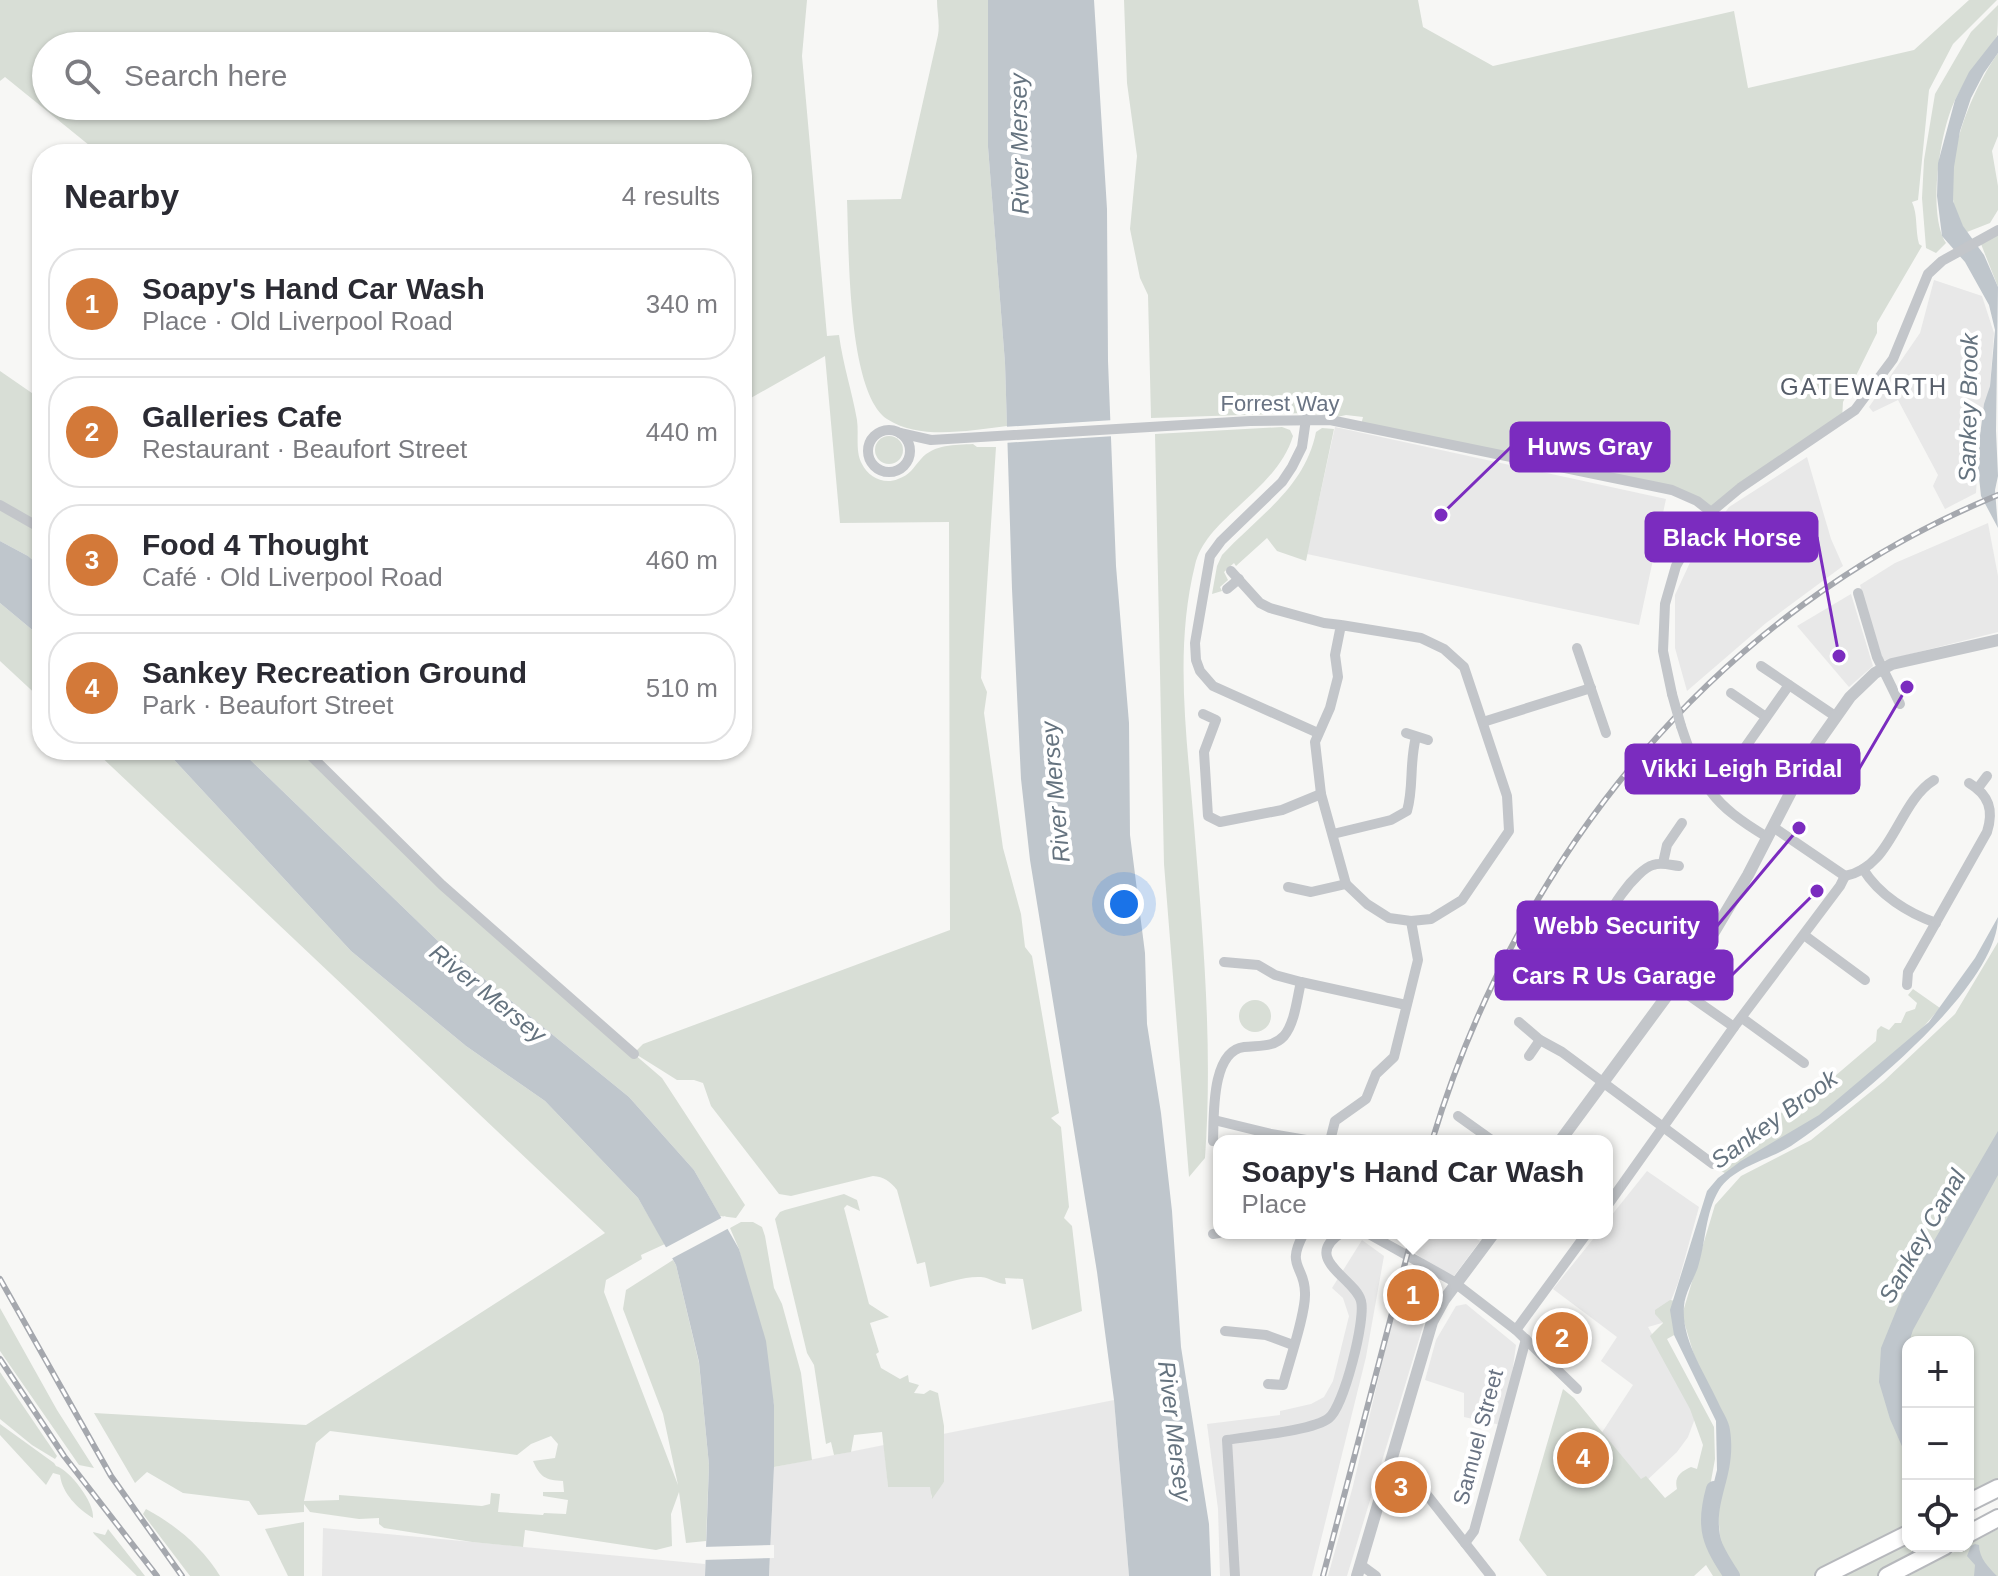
<!DOCTYPE html>
<meta charset="utf-8">
<style>
body{margin:0;font-family:Arial,sans-serif;background:#f7f7f7;color:#2b2b33}
.controls{position:absolute;right:24px;bottom:24px;display:grid;overflow:hidden;border-radius:16px;box-shadow:0 2px 6px #0004}
.controls button{width:72px;height:72px;display:grid;place-items:center;padding:0;border:0;border-bottom:2px solid #e1e1e2;background:#fff;color:#2b2b33;font:40px sans-serif}
.you{position:absolute;left:1124px;top:904px;width:28px;height:28px;margin:-20px;border:6px solid #fff;border-radius:50%;background:#1a73e8;box-shadow:0 0 0 12px #1a73e833}
.badge{display:grid;place-items:center;width:52px;height:52px;border-radius:50%;background:#d37939;color:#fff;font-size:26px;font-weight:700}
.pin{position:absolute;translate:-50% -50%;border:4px solid #fff;box-shadow:0 2px 8px #0006}
.popup{position:absolute;left:1213px;top:1135px;width:400px;height:104px;box-sizing:border-box;display:grid;place-content:center;border-radius:16px;background:#fff;filter:drop-shadow(0 2px 6px #0005);font-size:26px;white-space:nowrap;color:#7c7c81}
.popup b{font-size:30px;color:#2b2b33}
.popup::after{content:'';position:absolute;left:50%;top:100%;margin-left:-16px;border:16px solid transparent;border-top-color:#fff}
.list{margin:0;padding:0;list-style:none}
h2{display:flex;justify-content:space-between;align-items:center;height:104px;margin:0;padding:0 32px;font-size:34px}
h2 small{font-size:26px;font-weight:400;color:#7c7c81}
.list li{display:grid;grid-template-columns:52px 1fr auto;gap:24px;align-items:center;box-sizing:border-box;height:112px;margin:0 16px 16px;padding:0 16px;border:2px solid #e1e1e2;border-radius:32px}
.list b{display:block;font-size:30px;white-space:nowrap}
.list p{margin:0;font-size:26px;white-space:nowrap;color:#7c7c81}
.list em{font-size:26px;font-style:normal;color:#7c7c81}
.icon{flex:none;width:44px;height:44px;fill:none;stroke:currentColor;stroke-width:2;stroke-linecap:round;stroke-linejoin:round}
.map{position:relative;flex:none;width:1998px;height:1576px;overflow:hidden}
.search{position:absolute;background:#fff;box-shadow:0 2px 6px #0004;left:32px;top:32px;width:720px;height:88px;display:flex;align-items:center;gap:20px;box-sizing:border-box;padding:0 28px;border-radius:44px;color:#7c7c81;font-size:30px}
.panel{position:absolute;background:#fff;box-shadow:0 2px 6px #0004;left:32px;top:144px;width:720px;height:616px;border-radius:32px}
.map>svg:first-child{display:block}
.built{fill:#e8e8e8}
.green{fill:#d8ded6;fill-rule:evenodd}
.water{fill:#bfc6cc}
.pier{fill:#f7f7f5}
.lines{fill:none;stroke-linecap:round;stroke-linejoin:round}
.river{stroke:#bfc6cc;stroke-width:16}
.trunk-casing{stroke:#b6b8bc;stroke-width:20}
.minor{stroke:#c3c6ca;stroke-width:10}
.tertiary{stroke:#c3c6ca;stroke-width:12}
.trunk{stroke:#fff;stroke-width:16}
.rail-casing{stroke:#a5a8ae;stroke-width:6}
.rail{stroke:#fff;stroke-width:3;stroke-dasharray:9;stroke-linecap:butt}
.minor-bridge{stroke:#c3c6ca;stroke-width:10}
.labels{text-anchor:middle;dominant-baseline:central;stroke-width:8;stroke-linejoin:round;paint-order:stroke}
.street-label{font-size:22px;fill:#697383;stroke:#fff}
.water-label{font-size:24px;font-style:italic;fill:#65737f;stroke:#fff}
.neighbourhood-label{font-size:24px;letter-spacing:2px;fill:#565d69;stroke:#fff}
.leader{fill:none;stroke:#7b2cbf;stroke-width:3}
.callout-dot{fill:#7b2cbf;stroke:#fff;stroke-width:3}
.callout{fill:#7b2cbf;stroke:#7b2cbf;stroke-width:3}
.callout-label{font-size:24px;text-anchor:middle;font-weight:bold;fill:#fff}
</style>
<div class="map">
<svg width="1998" height="1576" viewBox="0 0 1998 1576">
<rect width="100%" height="100%" fill="#f7f7f5"/>
<g class="built">
<path d="M1934 280 1982 296 1994 333 1990 386 1980 424 1976 493 1945 509 1933 486 1938 475 1898 400 1873 412 1869 407 1920 333Z"/>
<path d="M1335 427 1666 499 1639 625 1307 554Z"/>
<path d="M1807 457 1831 539 1843 566 1766 623 1687 691 1675 648V595L1693 556 1729 507Z"/>
<path d="M1988 523 1998 576V632L1883 661 1860 585 1895 563Z"/>
<path d="M1851 594 1873 666 1849 687 1797 626Z"/>
<path d="M1647 1171 1699 1207 1678 1283 1662 1323 1648 1327 1694 1406V1421L1688 1437 1677 1452 1644 1483 1601 1434 1633 1385 1601 1361 1617 1337 1553 1289 1598 1233H1607V1221Z"/>
<path d="M1417 1233H1466L1480 1241 1451 1280 1411 1250Z"/>
<path d="M1362 1240 1384 1256 1366 1357 1312 1576H1220L1218 1509 1207 1424 1280 1415V1411L1311 1404 1324 1397 1333 1381 1349 1316 1343 1298 1332 1288Z"/>
<path d="M1405 1266 1439 1289 1427 1313 1347 1576H1328L1353 1486Z"/>
<path d="M1466 1304 1516 1345 1505 1426 1464 1417V1393L1425 1380 1436 1340 1456 1306Z"/>
<path d="M1114 1400 1129 1576H769L774 1467 884 1445 888 1487H931V1498L944 1482 943 1434Z"/>
<path d="M323 1528 705 1564V1576H322Z"/>
</g>
<g class="green">
<path d="M0 0H807L802 56 827 336 839 335C843 365 852 391 857 420 859 434 855 452 862 464 868 477 884 485 898 479 910 475 913 468 921 459 934 444 955 445 973 444L977 447H996L981 678 987 692 984 713 1003 848 1021 914 1025 947 1032 956 1059 1113 1051 1118 1061 1127 1069 1207 1064 1218 1072 1226 1082 1311 1032 1330 1023 1279 1005 1278 1006 1284C997 1284 991 1278 981 1277 965 1276 946 1283 930 1287L925 1262 917 1264 897 1190C890 1181 884 1177 873 1176L791 1196 779 1194 711 1106 703 1083 694 1080H677L634 1053 643 1044 950 930 949 522 840 523 825 356 742 403V154H100L5 77 0 81ZM46 46H738V106H46Z"/>
<path d="M937 0H988V147L1005 363 1007 426C970 430 921 441 887 419 847 392 849 247 847 200L901 199 938 35C940 23 937 12 937 0Z"/>
<path d="M1124 0H1418L1423 27 1493 66 1734 11 1748 88 1914 50 1969 0H1997L1953 44 1929 90 1918 200 1912 202C1918 215 1915 230 1919 244L1922 246 1877 323V333L1843 402 1842 419 1711 512 1682 493 1361 425 1363 417 1346 415 1337 417 1304 413 1151 418 1148 295 1140 278 1130 229 1137 156 1127 83Z"/>
<path d="M1998 5C1998 13 1998 29 1997 36 1985 57 1967 76 1956 98 1940 129 1927 213 1946 243L1936 253 1926 248 1922 198 1924 160 1935 94 1971 32Z"/>
<path d="M1998 53V136L1992 151 1998 186V210L1990 223 1967 232C1930 187 1969 94 1998 53Z"/>
<path d="M1998 235V287L1981 244Z"/>
<path d="M0 371 42 400V568L28 556 0 541Z"/>
<path d="M1282 427 1290 430 1293 436C1276 492 1206 517 1195 565 1174 650 1187 738 1194 825 1203 936 1213 1046 1205 1158L1189 1177 1164 864 1155 434Z"/>
<path d="M1322 428 1334 429 1306 561 1277 551 1267 538 1236 566 1234 563 1224 572 1228 580 1220 587 1222 591 1212 594 1217 566 1222 555C1258 516 1305 488 1316 432Z"/>
<circle cx="889" cy="450" r="14"/>
<path d="M0 603 42 638V700L0 661Z"/>
<path d="M94 750H165L351 951 466 1046 545 1101 638 1198 665 1244 641 1255 642 1259 606 1280 604 1292 678 1485 663 1414 623 1309 626 1290 673 1260 676 1265 699 1363 709 1465 706 1541 686 1543 679 1492 671 1514 672 1546 656 1550 525 1530 523 1547 472 1542 384 1528 379 1524V1518L359 1519 310 1512 304 1504V1512L258 1515 249 1501 183 1493 147 1472 135 1483 94 1413 306 1425 605 1233ZM330 1431 517 1455 531 1444 551 1436 558 1444 555 1458 533 1461C540 1477 545 1480 563 1481L564 1492H543V1496L568 1500 566 1514 544 1513 543 1515 498 1512 500 1494 491 1493 490 1504 482 1506 339 1495V1500L304 1501 316 1443Z"/>
<path d="M240 750H305L541 974 662 1078 745 1205 736 1218 720 1216 694 1170 629 1097 439 942Z"/>
<path d="M1998 942V1480L1968 1496V1342H1908V1528L1813 1576H1739L1721 1546 1718 1514 1729 1434 1694 1355 1682 1315 1715 1205 1741 1176 1811 1140 1884 1081 1955 1014Z"/>
<path d="M1913 989 1940 1008 1906 1047 1901 1046 1895 1056 1836 1105 1726 1174 1720 1170 1724 1164 1721 1159 1728 1149 1764 1128 1779 1113 1788 1112 1821 1094 1835 1076 1876 1041 1877 1030 1881 1026 1889 1030 1895 1023H1901L1906 1012 1915 1009 1917 1003 1908 995Z"/>
<circle cx="1255" cy="1016" r="16"/>
<path d="M844 1194 857 1200 860 1211 847 1205 844 1208 869 1304 889 1317 870 1323 879 1352 876 1354 881 1368 900 1379 908 1375 909 1382 919 1385 914 1393 924 1394 930 1390 938 1393 944 1426V1482L932 1499 930 1487H888L882 1432 854 1435 851 1452 834 1455 831 1442 826 1444 814 1365 807 1353 775 1219 780 1212 785 1210Z"/>
<path d="M741 1222H753L762 1227 765 1236 774 1288 782 1304 801 1373 812 1460 774 1467V1405L739 1249 730 1228Z"/>
<path d="M1670 1300 1676 1301V1334L1667 1339 1714 1427 1715 1459 1705 1514 1711 1549 1727 1576H1713L1706 1565 1694 1576H1547L1519 1540 1563 1389 1574 1398 1641 1479 1646 1476 1665 1498 1677 1489C1674 1477 1680 1472 1691 1467L1697 1469 1703 1445 1690 1409 1650 1336 1663 1323 1655 1314V1310Z"/>
<path d="M0 1308 57 1410 94 1468 79 1465 0 1351Z"/>
<path d="M0 1372 57 1456 55 1459 32 1445 0 1419Z"/>
<path d="M0 1424 54 1463 56 1466C70 1470 95 1503 93 1518 78 1509 62 1493 60 1475L53 1473 46 1485 0 1435Z"/>
<path d="M146 1509C176 1525 202 1547 220 1576H190L143 1514Z"/>
<path d="M304 1522V1576H288L265 1529Z"/>
<path d="M108 1529 145 1576H137L94 1534 93 1532 105 1535Z"/>
<path d="M1998 1529V1576H1908Z"/>
<path d="M1908 1540V1546H1935L1877 1576H1836Z"/>
</g>
<g class="water">
<path d="M988 0H1094L1107 209 1108 361 1116 566 1129 723 1130 835 1145 953 1147 1024 1161 1113 1172 1211 1181 1347 1209 1524 1211 1576H1129L1114 1400 1097 1272 1030 860 1021 779 1012 589 1005 363 988 147Z"/>
<path d="M1998 35V53L1984 73 1971 98 1960 131 1954 167 1953 201 1963 226 1984 255 1998 287 1996 431 1998 476 1995 490 1998 528 1981 496 1977 459 1984 404 1990 386 1995 330 1989 305 1965 262 1942 236 1937 196 1938 163 1955 100 1969 72Z"/>
<path d="M0 541 28 556 42 568V638L0 603Z"/>
<path d="M165 750H240L439 942 629 1097 694 1170 739 1249 766 1341 774 1405V1467L769 1576H705L709 1465 699 1362 676 1265 638 1198 545 1101 466 1046 351 951Z"/>
<path d="M1998 917C1998 989 1848 1108 1791 1146 1769 1160 1733 1167 1719 1190 1705 1213 1706 1242 1698 1267 1694 1279 1685 1293 1684 1306 1681 1340 1705 1373 1718 1402 1722 1411 1729 1421 1730 1430 1739 1490 1695 1512 1738 1576H1724L1713 1560 1708 1506 1717 1470 1716 1421 1674 1335 1670 1310 1707 1191 1718 1178 1741 1161 1819 1115 1929 1022 1975 958Z"/>
<path d="M1998 1131V1175L1913 1330 1904 1357 1903 1383 1908 1399V1460L1890 1419 1879 1382 1881 1348 1903 1294Z"/>
<path d="M1975 1544 1979 1545C1979 1558 1989 1568 1997 1576H1974L1975 1565 1967 1556 1971 1546Z"/>
</g>
<g class="pier">
<path d="M1114 420 1115 436 1004 443 1003 427Z"/>
<path d="M725 1216 731 1227 669 1260 663 1249Z"/>
<path d="M774 1545V1558L702 1560V1547Z"/>
</g>
<g class="lines">
<path class="river" d="M1714 1489C1703 1528 1710 1543 1732 1576"/>
<g class="trunk-casing">
<g id="trunk">
<path d="M1968 1503 1998 1488"/>
<path d="M1968 1534 1998 1518"/>
<path d="M1824 1576 1908 1534"/>
<path d="M1887 1576 1945 1546"/>
</g>
</g>
<g class="minor">
<path d="M1306 419 1302 447 1292 467 1282 482 1221 541 1210 556 1195 643 1196 660 1200 671 1213 686 1318 733"/>
<circle cx="889" cy="451" r="21"/>
<path d="M900 433 931 440 1250 421 1330 420 1672 490 1697 501 1711 512"/>
<path d="M0 505 42 529"/>
<path d="M1231 571 1260 603 1270 608 1324 623 1341 625 1421 638 1444 649 1464 667 1507 796 1509 831 1462 900 1431 919 1411 921 1389 918 1367 904 1346 884 1321 794 1315 742 1330 708 1338 677 1335 655 1341 625"/>
<path d="M1227 589 1239 579"/>
<path d="M1858 593 1877 657 1900 704"/>
<path d="M1577 648 1606 733"/>
<path d="M1761 666 1835 716"/>
<path d="M1731 693 1766 717"/>
<path d="M1672 694 1663 651 1665 604 1676 566 1694 534 1711 512 1740 488 1855 410 1893 359 1928 274 1942 261 1998 230"/>
<path d="M1203 714 1216 720 1204 752 1208 816 1220 822 1282 810 1321 794"/>
<path d="M1483 722 1591 688"/>
<path d="M1681 726C1701 786 1712 804 1767 837"/>
<path d="M1406 733 1428 740"/>
<path d="M1744 749 1789 685"/>
<path d="M305 750 442 885 634 1054"/>
<path d="M1978 788 1987 776"/>
<path d="M1773 827 1845 876"/>
<path d="M1333 834 1391 820 1407 811C1414 787 1409 764 1416 737"/>
<path d="M1663 863 1667 845 1682 823"/>
<path d="M1863 869C1879 895 1908 913 1936 923"/>
<path d="M1845 876C1893 867 1897 803 1934 780"/>
<path d="M1288 887 1311 892 1346 884"/>
<path d="M1804 935 1865 980"/>
<path d="M1612 943C1612 942 1606 933 1606 932 1602 915 1637 869 1653 865 1661 862 1670 865 1679 866"/>
<path d="M1224 962 1258 965 1275 975 1301 982 1406 1005"/>
<path d="M1907 985 1908 972 1987 832C1994 810 1989 795 1969 783"/>
<path d="M1573 989 1603 950 1612 943 1670 986 1681 990 1734 1027"/>
<path d="M1742 1018 1804 1063"/>
<path d="M1519 1022 1540 1040 1562 1052 1713 1164"/>
<path d="M1529 1056 1540 1040"/>
<path d="M1458 1116 1493 1141"/>
<path d="M1214 1120 1271 1134 1312 1141"/>
<path d="M1213 1141C1214 1116 1211 1051 1244 1047 1259 1045 1273 1048 1284 1036 1295 1023 1297 998 1301 982"/>
<path d="M1330 1141 1335 1121 1366 1099 1376 1074 1394 1057 1418 960 1411 921"/>
<path d="M1607 1206 1734 1027 1840 886 1845 876"/>
<path d="M1367 1233 1451 1280 1516 1330 1577 1389"/>
<path d="M1213 1234 1219 1233"/>
<path d="M1516 1330 1587 1233"/>
<path d="M1225 1331 1266 1335 1293 1345"/>
<path d="M1268 1384 1283 1385C1289 1362 1306 1313 1305 1293 1305 1265 1285 1268 1304 1233"/>
<path d="M1392 1461 1405 1467 1491 1576"/>
<path d="M1465 1543 1474 1531 1526 1339"/>
<path d="M1361 1565 1376 1576"/>
<path d="M1235 1576 1227 1440C1249 1436 1313 1431 1329 1418 1344 1406 1366 1319 1361 1301 1355 1278 1301 1259 1341 1233"/>
</g>
<g class="tertiary">
<path d="M1560 1141 1714 932 1748 875 1812 751 1850 697 1875 673 1892 664 1998 640"/>
<path d="M1357 1576 1432 1322 1444 1300 1494 1233"/>
</g>
<use href="#trunk" class="trunk"/>
<g class="rail-casing">
<g id="rail">
<path d="M1432 1141C1518 855 1718 610 1998 495"/>
<path d="M0 1279 111 1476 182 1576"/>
<path d="M0 1359 64 1456 157 1576"/>
<path d="M1323 1576 1413 1233"/>
</g>
</g>
<use href="#rail" class="rail"/>
<path class="minor-bridge" d="M1672 694 1681 726"/>
</g>
<g class="labels">
<g class="street-label">
<text x="1280" y="403">Forrest Way</text>
<text transform="translate(1478 1437) rotate(-75)">Samuel Street</text>
</g>
<g class="water-label">
<text transform="translate(1019 144) rotate(-91)">River Mersey</text>
<text transform="translate(1968 408) rotate(-89)">Sankey Brook</text>
<text transform="translate(1055 792) rotate(-95)">River Mersey</text>
<text transform="translate(488 993) rotate(39)">River Mersey</text>
<text transform="translate(1774 1119) rotate(-36)">Sankey Brook</text>
<text transform="translate(1922 1236) rotate(-60)">Sankey Canal</text>
<text transform="translate(1175 1431) rotate(83)">River Mersey</text>
</g>
<g class="neighbourhood-label">
<text x="1864" y="386">GATEWARTH</text>
</g>
</g>
<path class="leader" d="M1441 515L1511 447M1839 656L1817 537M1907 687L1859 769M1799 828L1717 926M1817 891L1732 975"/>
<g class="callout-dot">
<circle cx="1441" cy="515" r="8"/>
<circle cx="1839" cy="656" r="8"/>
<circle cx="1907" cy="687" r="8"/>
<circle cx="1799" cy="828" r="8"/>
<circle cx="1817" cy="891" r="8"/>
</g>
<g class="callout">
<rect x="1511" y="423" width="158" height="48" rx="8"/>
<rect x="1646" y="513" width="171" height="48" rx="8"/>
<rect x="1626" y="745" width="233" height="48" rx="8"/>
<rect x="1518" y="902" width="199" height="48" rx="8"/>
<rect x="1496" y="951" width="236" height="48" rx="8"/>
</g>
<g class="callout-label">
<text x="1590" y="455">Huws Gray</text>
<text x="1732" y="546">Black Horse</text>
<text x="1742" y="777">Vikki Leigh Bridal</text>
<text x="1617" y="934">Webb Security</text>
<text x="1614" y="984">Cars R Us Garage</text>
</g>
</svg>
<div class="controls">
<button>+</button>
<button>−</button>
<button><svg class="icon" aria-label="locate" viewBox="0 0 24 24"><circle cx="12" cy="12" r="6"/><path d="M12 2v4M12 18v4M2 12h4M18 12h4"/></svg></button>
</div>
<div class="you"></div>
<div class="pin badge" style="left:1413px;top:1295px">1</div>
<div class="popup"><b>Soapy's Hand Car Wash</b>Place</div>
<div class="pin badge" style="left:1562px;top:1338px">2</div>
<div class="pin badge" style="left:1401px;top:1487px">3</div>
<div class="pin badge" style="left:1583px;top:1458px">4</div>
<div class="search"><svg class="icon" aria-label="search" viewBox="0 0 24 24"><circle cx="10" cy="10" r="6"/><path d="M15 15l6 6"/></svg>Search here</div>
<section class="panel">
<h2>Nearby<small>4 results</small></h2>
<ul class="list">
<li><span class="badge">1</span><div><b>Soapy's Hand Car Wash</b><p>Place · Old Liverpool Road</p></div><em>340 m</em></li>
<li><span class="badge">2</span><div><b>Galleries Cafe</b><p>Restaurant · Beaufort Street</p></div><em>440 m</em></li>
<li><span class="badge">3</span><div><b>Food 4 Thought</b><p>Café · Old Liverpool Road</p></div><em>460 m</em></li>
<li><span class="badge">4</span><div><b>Sankey Recreation Ground</b><p>Park · Beaufort Street</p></div><em>510 m</em></li>
</ul>
</section>
</div>
